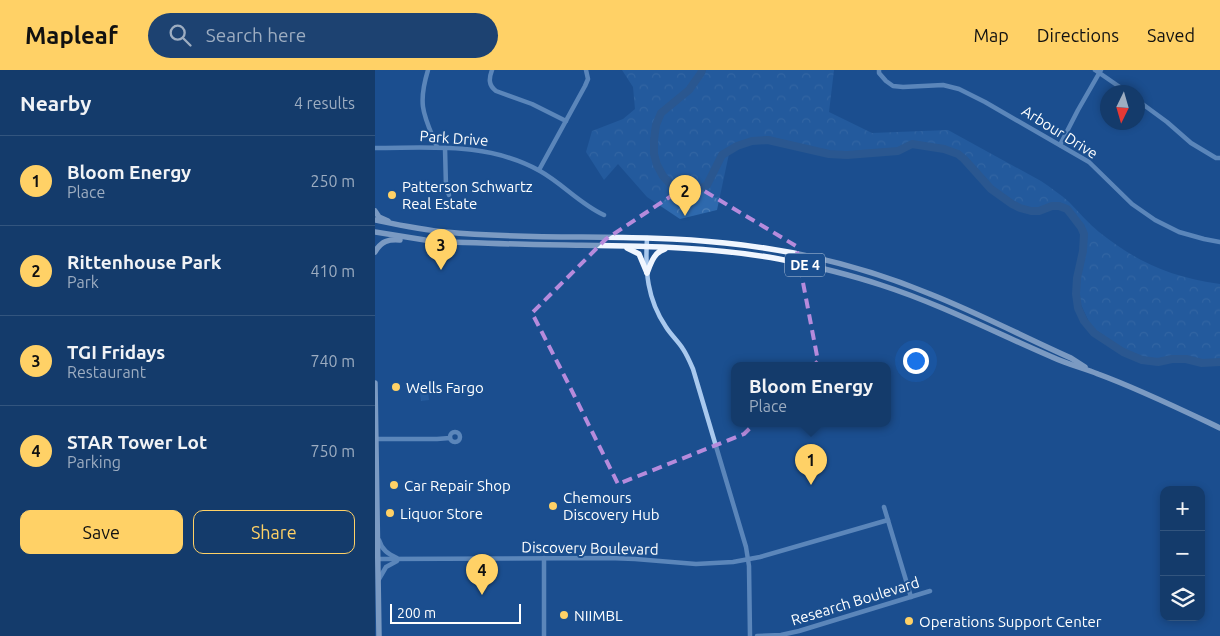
<!DOCTYPE html>
<meta charset="utf-8">
<style>
body{margin:0;font-family:Ubuntu,sans-serif;background:#1d4271;color:#f1f3f6}
.controls{position:absolute;right:15px;bottom:15px;display:grid;overflow:hidden;border-radius:10px;box-shadow:0 2px 8px #0003}
.controls button{width:45px;height:45px;display:grid;place-items:center;padding:0;border:0;border-bottom:1px solid #33557e;background:#143b6b;color:#f1f3f6;font:25px sans-serif}
.compass{position:absolute;left:725px;top:15px;width:45px;height:45px;border-radius:50%;background:#143b6b;box-shadow:0 2px 8px #0003;rotate:185deg}
.scale{position:absolute;left:15px;bottom:12px;width:131px;box-sizing:border-box;padding-left:5px;border:2px solid #fff;border-top:0;font-size:14px;line-height:18px;white-space:nowrap;color:#fff;-webkit-text-stroke:4px #1b4f8f;paint-order:stroke}
.you{position:absolute;left:540px;top:290px;width:18px;height:18px;margin:-12px;border:4px solid #fff;border-radius:50%;background:#1a73e8;box-shadow:0 0 0 8px #1a73e833}
.badge{display:grid;place-items:center;width:32px;height:32px;border-radius:50%;background:#ffd166;color:#111;font-size:16px;font-weight:700}
.pin{position:absolute;translate:-50% -41px;filter:drop-shadow(0 1px 2px #0008)}
.pin::after{content:'';position:absolute;top:26px;width:18px;height:15px;background:inherit;clip-path:polygon(0 0,100% 0,50% 100%)}
.popup{position:absolute;left:356px;top:292px;width:160px;height:65px;box-sizing:border-box;display:grid;place-content:center;border-radius:10px;background:#143b6b;filter:drop-shadow(0 1px 4px #0005);font-size:16px;white-space:nowrap;color:#9dadc1}
.popup b{font-size:19px;color:#f1f3f6}
.popup::after{content:'';position:absolute;left:50%;top:100%;margin-left:-10px;border:10px solid transparent;border-top-color:#143b6b}
.list{margin:0;padding:0;list-style:none}
h2{display:flex;justify-content:space-between;align-items:center;height:65px;margin:0;padding:0 20px;font-size:21px}
h2 small{font-size:16px;font-weight:400;color:#9dadc1}
.list li{display:grid;grid-template-columns:32px 1fr auto;gap:15px;align-items:center;box-sizing:border-box;height:90px;padding:0 20px;border-top:1px solid #33557e}
.list b{display:block;font-size:19px;white-space:nowrap}
.list p{margin:0;font-size:16px;white-space:nowrap;color:#9dadc1}
.list em{font-size:16px;font-style:normal;color:#9dadc1}
.actions{display:flex;gap:10px;padding:15px 20px}
.actions a{flex:1;padding:11px 0;border:1px solid #ffd166;border-radius:10px;text-align:center;font-size:18px;color:#ffd166}
.actions .main{background:#ffd166;color:#111}
.icon{flex:none;width:28px;height:28px;fill:none;stroke:currentColor;stroke-width:2;stroke-linecap:round;stroke-linejoin:round}
.map{position:relative;flex:none;width:845px;height:566px;overflow:hidden}
header{display:flex;align-items:center;gap:30px;box-sizing:border-box;height:70px;padding:0 25px;background:#ffd166;color:#111}
header strong{font-size:24px}
nav{display:flex;gap:28px;margin-inline-start:auto;font-size:18px}
.search{width:350px;height:45px;background:#1d4271;display:flex;align-items:center;gap:12px;box-sizing:border-box;padding:0 18px;border-radius:28px;color:#9dadc1;font-size:19px}
main{display:flex}
aside{flex:1;background:#143b6b}
.map>svg:first-child{display:block}
.forest{fill:url(#forest-crowns)}
.lines{fill:none;stroke-linecap:round;stroke-linejoin:round}
.river{stroke:#3c6290;stroke-width:8}
.minor{stroke:#a9c9ee;stroke-width:4.5}
.major{stroke:#f0f6ff;stroke-width:5.5}
.marked{fill:none;stroke:#b68bdc;stroke-width:4;stroke-dasharray:10 6;stroke-linejoin:round}
.poi-dot{fill:#ffd166;stroke:#1b4f8f;stroke-width:2}
.labels{text-anchor:middle;dominant-baseline:central;stroke-width:4;stroke-linejoin:round;paint-order:stroke}
.shield{fill:#1b4f8f;stroke:#bbcadd;stroke-width:1}
.shield-label{font-size:14px;font-weight:bold;fill:#fff}
.street-label{font-size:15px;fill:#fff;stroke:#1b4f8f}
.poi-label{font-size:15px;fill:#fff;stroke:#1b4f8f;text-anchor:start}
</style>
<header>
<strong>Mapleaf</strong>
<div class="search"><svg class="icon" aria-label="search" viewBox="0 0 24 24"><circle cx="10" cy="10" r="6"/><path d="M15 15l6 6"/></svg>Search here</div>
<nav><a>Map</a><a>Directions</a><a>Saved</a></nav>
</header>
<main>
<aside>
<h2>Nearby<small>4 results</small></h2>
<ul class="list">
<li><span class="badge">1</span><div><b>Bloom Energy</b><p>Place</p></div><em>250 m</em></li>
<li><span class="badge">2</span><div><b>Rittenhouse Park</b><p>Park</p></div><em>410 m</em></li>
<li><span class="badge">3</span><div><b>TGI Fridays</b><p>Restaurant</p></div><em>740 m</em></li>
<li><span class="badge">4</span><div><b>STAR Tower Lot</b><p>Parking</p></div><em>750 m</em></li>
</ul>
<div class="actions"><a class="main">Save</a><a>Share</a></div>
</aside>
<div class="map">
<svg width="845" height="566" viewBox="0 0 845 566">
<defs>
<pattern id="forest-crowns" width="20" height="18" patternUnits="userSpaceOnUse" patternTransform="scale(1.25)"><rect width="20" height="18" fill="#2e69ad"/><path d="M2 6a3 3 0 1 1 6 0M12 15a3 3 0 1 1 6 0" fill="none" stroke="#4d80b9"/></pattern>
</defs>
<rect width="100%" height="100%" fill="#1b4f8f"/>
<g class="forest">
<path d="M247 0H459L454 42 497 63 573 60 666 111C676 118 685 124 694 132 704 142 713 153 724 162 763 193 796 207 845 214V292L827 293 811 289 767 290 719 263 701 224 702 208 708 181 709 164 706 157 696 144 692 139 684 136H677L664 141H656L645 138 637 134 616 119 589 89 576 81 563 77 537 74 523 81 472 85 454 84 393 70 377 71 362 76 355 79 342 140 305 149 272 127 243 94 229 110 211 82 217 61 248 49 260 39 258 17Z"/>
<path d="M52 313 54 330 46 331 44 314Z"/>
</g>
<g class="lines">
<path class="river" d="M327 0 326 3 314 20 286 43 281 55 279 70V84L282 95 288 106 298 117 307 120 321 121 332 115 347 85 362 76 377 71 393 70 454 84 472 85 523 81 537 74 569 79 583 84 589 89 616 119 637 134 645 138 656 141H664L677 136H684L692 139 696 144 706 157 709 164 708 181 702 208 701 224 703 238 709 251 719 263 748 282 767 290 783 292 797 289H811L827 293 845 292"/>
<g class="minor">
<path d="M53 0C42 36 49 45 62 77"/>
<path d="M117 0C114 8 113 15 121 21L157 34 191 51"/>
<path d="M504 0V3L511 11 518 16 528 17 568 15 584 19 610 32 714 92 757 134 780 150 804 162 829 169 845 172"/>
<path d="M720 0 752 22"/>
<path d="M762 30 792 52 816 73 841 88H845"/>
<path d="M685 75 703 40 726 0"/>
<path d="M0 78C58 78 113 72 165 101 188 114 205 134 229 145"/>
<path d="M70 78 71 117 74 125"/>
<path d="M164 100 210 16 213 9 211 0"/>
<path d="M272 168C270 201 272 229 291 257 296 265 303 271 308 279 312 285 315 292 318 299L371 477 374 496 375 566"/>
<circle cx="80" cy="367" r="5"/>
<path d="M0 369H62L75 368"/>
<path d="M509 437 536 527"/>
<path d="M4 470C7 480 13 484 22 488"/>
<path d="M169 488V566"/>
<path d="M3 489 234 488 260 489 321 494 358 492 385 487 513 450"/>
<path d="M4 509 11 497 22 491"/>
<path d="M382 566 406 565 424 561 555 521"/>
</g>
<g class="major">
<path d="M0 141 4 147 13 151"/>
<path d="M0 150C24 155 47 160 71 162 164 171 257 163 350 173 420 180 490 197 555 224 603 243 649 267 696 288L710 297"/>
<path d="M0 162 50 170 74 172C113 173 152 175 191 175 262 176 334 176 404 189 439 196 473 204 506 215 565 234 621 263 677 287 692 294 708 298 723 304 764 319 805 339 845 358"/>
<path d="M252 178 264 184 272 203"/>
<path d="M0 182C6 171 14 169 25 170"/>
<path d="M272 203C276 193 279 182 290 179"/>
<path d="M0 313 4 566"/>
</g>
</g>
<path d="M0 0H845V566H0ZM316 113 421 176 443 291 369 364 243 414 193 313 157 243 231 169Z" fill="#1b4f8f" fill-opacity=".55" fill-rule="evenodd"/>
<path class="marked" d="M316 113 421 176 443 291 369 364 243 414 193 313 157 243 231 169Z"/>
<g class="poi-dot">
<circle cx="17" cy="125" r="5"/>
<circle cx="21" cy="317" r="5"/>
<circle cx="19" cy="415" r="5"/>
<circle cx="178" cy="436" r="5"/>
<circle cx="15" cy="443" r="5"/>
<circle cx="189" cy="545" r="5"/>
<circle cx="534" cy="551" r="5"/>
</g>
<g class="labels">
<rect class="shield" x="410" y="183.5" width="40" height="23" rx="4"/>
<g class="shield-label">
<text x="430" y="195">DE 4</text>
</g>
<g class="street-label">
<text transform="translate(685 62) rotate(32)">Arbour Drive</text>
<text transform="translate(79 68) rotate(4)">Park Drive</text>
<text transform="translate(215 478) rotate(1)">Discovery Boulevard</text>
<text transform="translate(480 531) rotate(-17)">Research Boulevard</text>
</g>
<g class="poi-label">
<text x="27" y="116">Patterson Schwartz<tspan x="27" dy="17">Real Estate</tspan></text>
<text x="31" y="317">Wells Fargo</text>
<text x="29" y="415">Car Repair Shop</text>
<text x="188" y="427">Chemours<tspan x="188" dy="17">Discovery Hub</tspan></text>
<text x="25" y="443">Liquor Store</text>
<text x="199" y="545">NIIMBL</text>
<text x="544" y="551">Operations Support Center</text>
</g>
</g>
</svg>
<div class="controls">
<button>+</button>
<button>−</button>
<button><svg class="icon" aria-label="layers" viewBox="0 0 24 24"><path d="M12 4l9 5-9 5-9-5zM3 14l9 5 9-5"/></svg></button>
</div>
<svg class="compass" viewBox="-18 -18 36 36"><path d="M0-13l5 13h-10z" fill="#e53935"/><path d="M0 13l5-13h-10z" fill="#9dadc1"/></svg>
<div class="scale">200 m</div>
<div class="you"></div>
<div class="pin badge" style="left:436px;top:415px">1</div>
<div class="popup"><b>Bloom Energy</b>Place</div>
<div class="pin badge" style="left:310px;top:146px">2</div>
<div class="pin badge" style="left:66px;top:200px">3</div>
<div class="pin badge" style="left:107px;top:525px">4</div>
</div>
</main>
